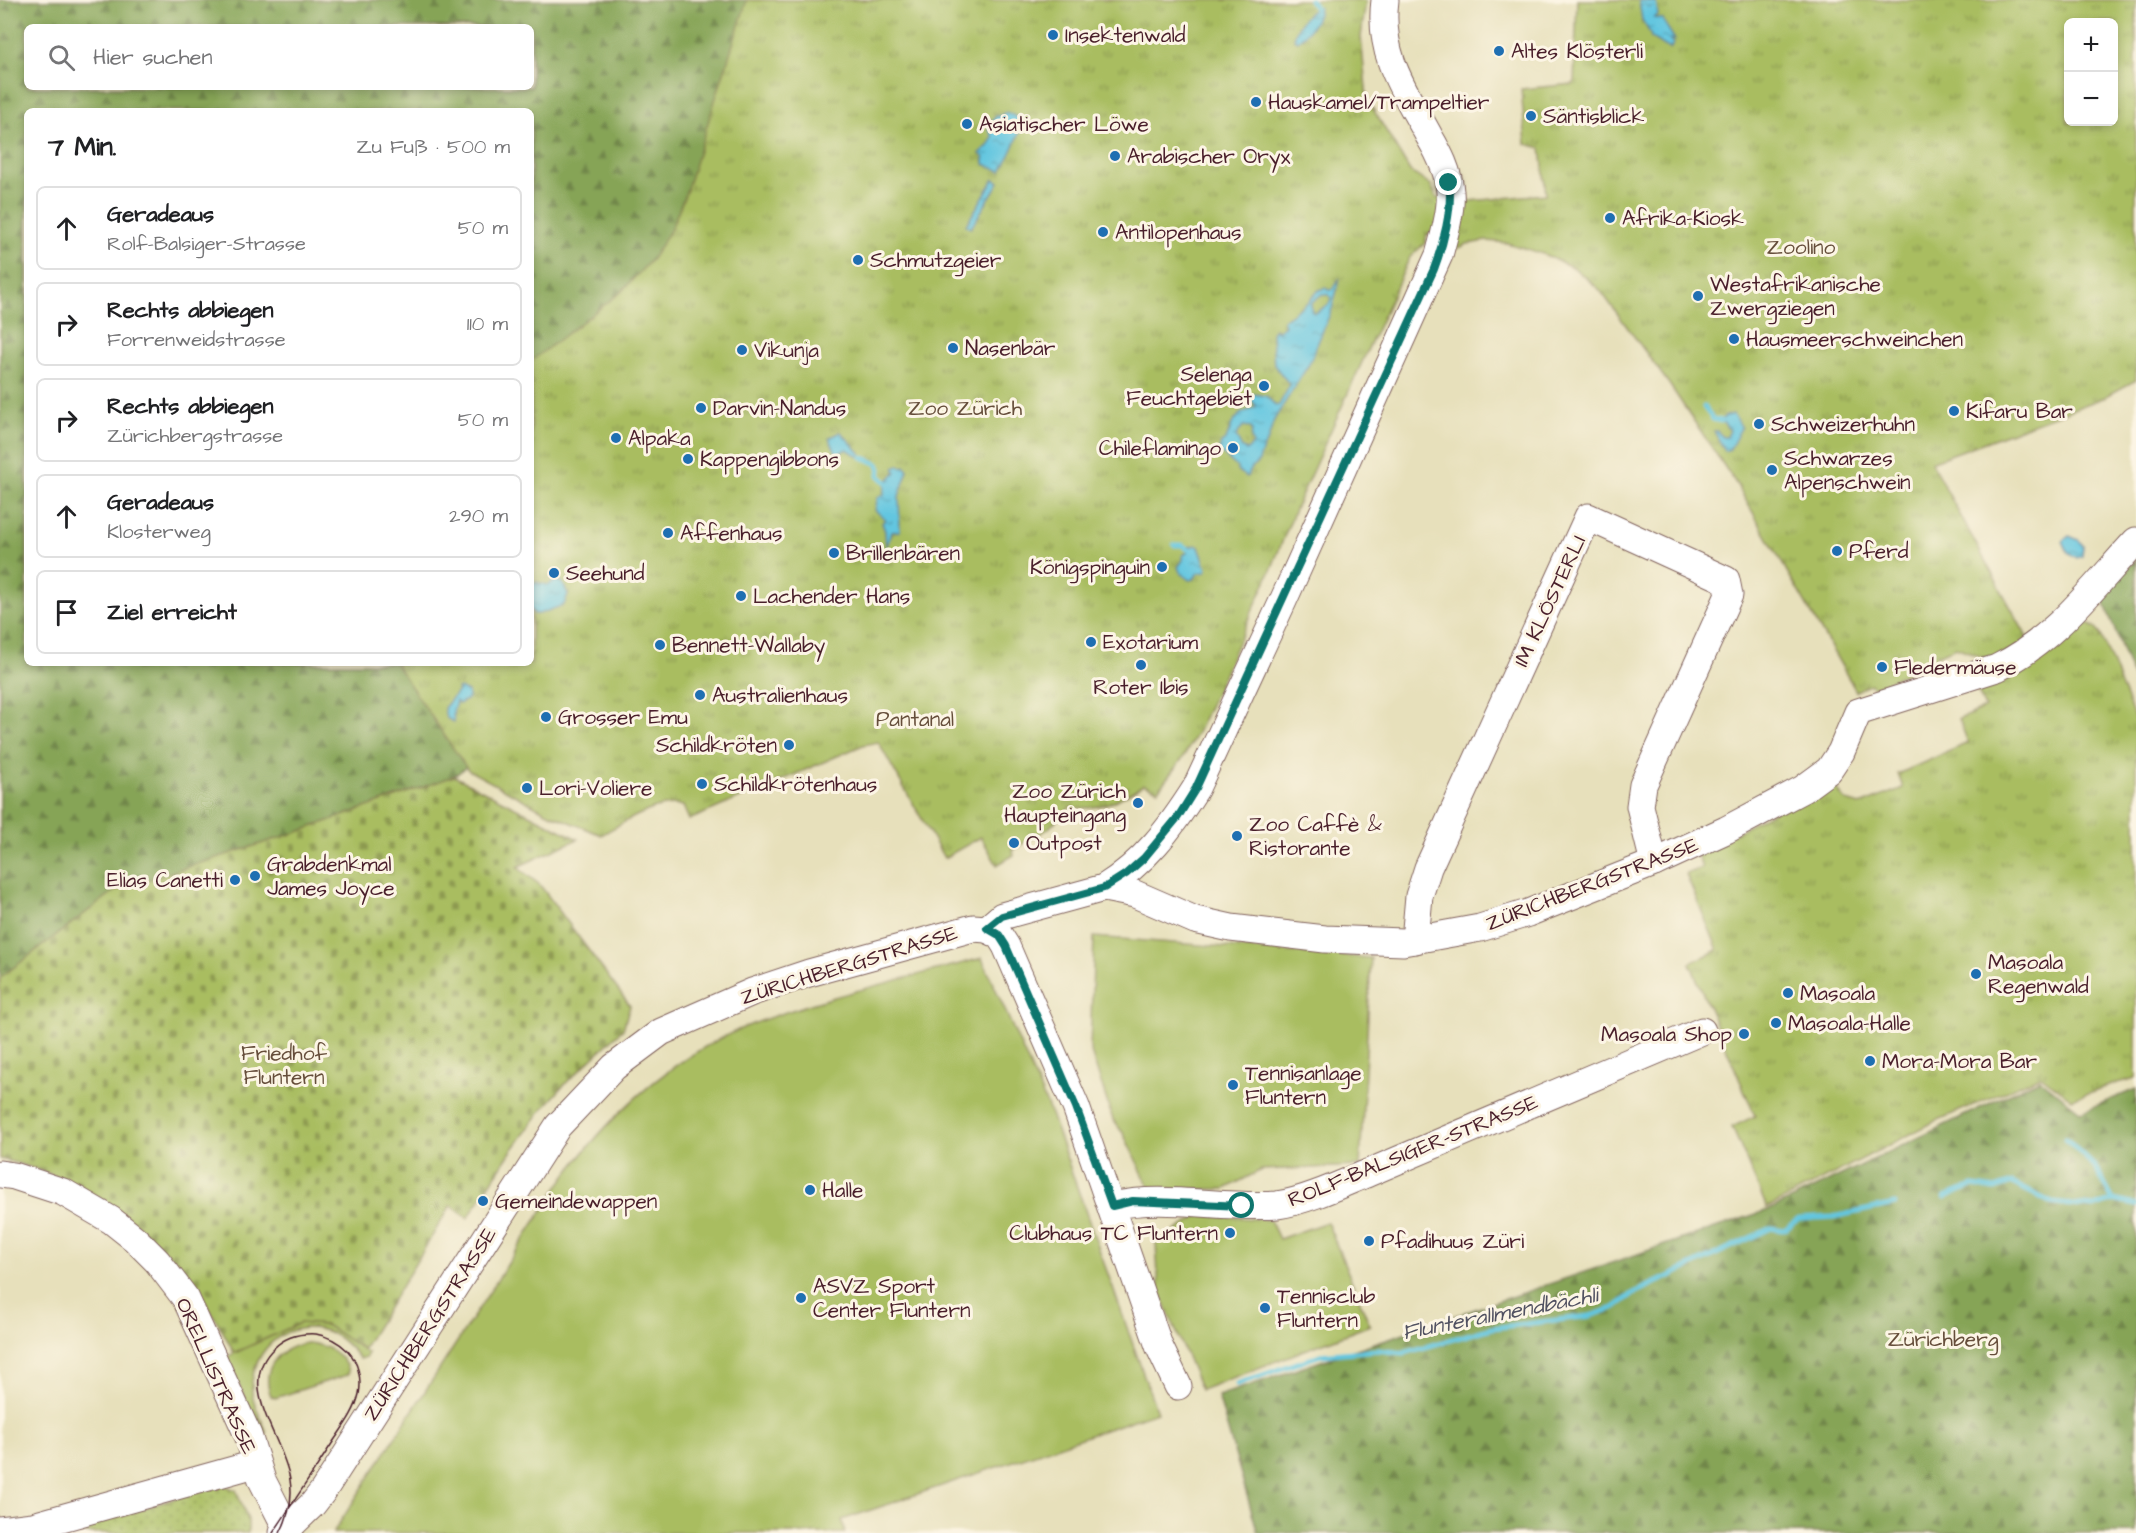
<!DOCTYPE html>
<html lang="de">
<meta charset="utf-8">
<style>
body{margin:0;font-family:"Architects Daughter",sans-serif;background:#f2f2f2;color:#202124}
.controls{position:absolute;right:18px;top:18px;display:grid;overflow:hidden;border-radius:9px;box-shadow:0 3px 9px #0003}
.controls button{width:54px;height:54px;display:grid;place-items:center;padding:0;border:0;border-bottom:2px solid #e0e0e0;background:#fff;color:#202124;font:30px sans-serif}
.stop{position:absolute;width:18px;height:18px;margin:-14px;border:4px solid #0f766e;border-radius:50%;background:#fff}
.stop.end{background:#0f766e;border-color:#fff;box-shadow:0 2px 6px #0008}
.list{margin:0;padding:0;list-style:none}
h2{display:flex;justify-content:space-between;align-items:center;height:78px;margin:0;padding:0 24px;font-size:26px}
h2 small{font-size:20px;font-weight:400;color:#757577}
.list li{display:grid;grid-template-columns:39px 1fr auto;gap:18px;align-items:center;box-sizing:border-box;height:84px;margin:0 12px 12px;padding:0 12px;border:2px solid #e0e0e0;border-radius:9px}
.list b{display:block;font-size:22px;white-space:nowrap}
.list p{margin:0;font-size:20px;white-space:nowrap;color:#757577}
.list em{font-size:20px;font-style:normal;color:#757577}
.icon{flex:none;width:33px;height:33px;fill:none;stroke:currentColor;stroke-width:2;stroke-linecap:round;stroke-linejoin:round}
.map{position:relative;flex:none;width:2136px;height:1533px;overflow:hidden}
.search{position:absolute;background:#fff;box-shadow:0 3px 9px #0003;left:24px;top:24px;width:510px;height:66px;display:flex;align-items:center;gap:15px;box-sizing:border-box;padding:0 21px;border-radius:9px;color:#757577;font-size:22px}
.panel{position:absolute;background:#fff;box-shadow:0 3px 9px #0003;left:24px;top:108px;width:510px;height:558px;border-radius:9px}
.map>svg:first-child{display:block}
.grass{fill:#a9bd61;stroke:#7a6e46;stroke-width:1.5}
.forest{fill:url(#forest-firs);stroke:#686241;stroke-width:1.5;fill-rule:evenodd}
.cemetery{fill:url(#cemetery-stones);stroke:#7a6e46;stroke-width:1.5}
.park{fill:url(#park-tufts);stroke:#7a6e46;stroke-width:1.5;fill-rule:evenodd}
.garden{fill:url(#garden-dots);stroke:#7a6e46;stroke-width:1.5}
.water{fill:url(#water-ripples);stroke:#567286;stroke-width:1.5;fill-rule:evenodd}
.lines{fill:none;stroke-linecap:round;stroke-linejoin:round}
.stream{stroke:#62c6e0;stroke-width:5}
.minor-casing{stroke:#81635d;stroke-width:29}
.minor{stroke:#fff;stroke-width:27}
.tram{stroke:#4a1f2b;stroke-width:1.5}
.route{stroke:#0f766e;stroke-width:8}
.poi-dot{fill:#1f6fb2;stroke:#fcf5e5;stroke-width:2}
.labels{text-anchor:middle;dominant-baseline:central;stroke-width:6;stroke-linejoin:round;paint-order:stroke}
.poi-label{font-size:21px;fill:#4a1f2b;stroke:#fcf5e5;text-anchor:start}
.park-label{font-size:21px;fill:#664e3b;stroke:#fcf5e5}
.street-label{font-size:21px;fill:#4a1f2b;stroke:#fcf5e5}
.water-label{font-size:22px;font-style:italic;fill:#515161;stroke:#fcf5e5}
</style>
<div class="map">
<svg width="2136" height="1533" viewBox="0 0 2136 1533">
<defs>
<pattern id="forest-firs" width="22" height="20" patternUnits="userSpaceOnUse" patternTransform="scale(1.5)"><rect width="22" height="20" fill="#86a457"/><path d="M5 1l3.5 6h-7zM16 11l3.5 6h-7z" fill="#708548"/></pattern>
<pattern id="cemetery-stones" width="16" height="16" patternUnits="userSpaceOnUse" patternTransform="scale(1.5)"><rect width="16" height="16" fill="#a9bd61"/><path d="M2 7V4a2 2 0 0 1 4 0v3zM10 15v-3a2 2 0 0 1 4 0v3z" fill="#8c9950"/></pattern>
<pattern id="park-tufts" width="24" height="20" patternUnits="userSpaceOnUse" patternTransform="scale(1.5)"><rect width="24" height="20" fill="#a9bd61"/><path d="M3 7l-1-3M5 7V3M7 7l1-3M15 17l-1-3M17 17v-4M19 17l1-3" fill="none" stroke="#8c9950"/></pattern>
<pattern id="garden-dots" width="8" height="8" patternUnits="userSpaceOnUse" patternTransform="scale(1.5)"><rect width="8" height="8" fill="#a9bd61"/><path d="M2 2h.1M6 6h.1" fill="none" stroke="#8c9950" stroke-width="1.8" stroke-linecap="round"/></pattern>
<pattern id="water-ripples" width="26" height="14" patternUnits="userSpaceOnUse" patternTransform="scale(1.5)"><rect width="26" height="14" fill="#62c6e0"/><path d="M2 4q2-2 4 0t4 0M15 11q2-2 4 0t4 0" fill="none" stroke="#53a0b6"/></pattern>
</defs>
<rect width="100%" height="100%" fill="#fcf5e5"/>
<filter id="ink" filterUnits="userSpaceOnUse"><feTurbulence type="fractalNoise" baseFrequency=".0167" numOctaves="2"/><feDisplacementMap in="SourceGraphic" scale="12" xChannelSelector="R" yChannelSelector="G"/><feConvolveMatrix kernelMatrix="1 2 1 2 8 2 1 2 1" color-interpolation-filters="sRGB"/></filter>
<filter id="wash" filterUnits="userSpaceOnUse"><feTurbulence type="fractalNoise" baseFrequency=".008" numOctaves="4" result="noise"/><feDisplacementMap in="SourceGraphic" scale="24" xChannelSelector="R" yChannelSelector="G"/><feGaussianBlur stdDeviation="1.35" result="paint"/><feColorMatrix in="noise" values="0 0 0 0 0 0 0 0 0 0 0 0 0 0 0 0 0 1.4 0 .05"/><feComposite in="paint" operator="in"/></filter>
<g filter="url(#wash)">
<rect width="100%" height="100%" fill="#e7e0bb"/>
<g class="grass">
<path d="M1094 937 1371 958 1360 1166 1261 1170 1225 1189H1150L1123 1133 1113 1120 1090 1049Z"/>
<path d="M982 958 1051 1114 1157 1412 842 1520 845 1533H333L559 1185C606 1118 669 1059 745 1027 820 997 905 979 982 958Z"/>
<path d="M1200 1215 1270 1220 1279 1239 1327 1222 1370 1325 1201 1390 1159 1290 1156 1243Z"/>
<path d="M300 1323 326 1325 368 1353 366 1357 360 1359C352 1349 344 1340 333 1334 291 1314 250 1348 252 1391 253 1404 261 1419 266 1430L267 1433 265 1435 261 1433 226 1357Z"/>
<path d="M306 1343C326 1344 342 1353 349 1372L347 1375 275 1398 271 1396C260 1368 279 1348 306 1343Z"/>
</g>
<g class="forest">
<path d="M0 0H960L531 459V111H27V663H436L469 765 454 776 298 832 116 890 0 978ZM27 27H531V87H27Z"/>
<path d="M2136 558V686L2103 599Z"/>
<path d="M2040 1079 2081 1112 2136 1089V1533H1258L1218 1396 1771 1209Z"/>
</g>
<path class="cemetery" d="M454 776 578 839 517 867 540 885 630 1006 623 1029 565 1084 541 1111 510 1153 468 1218 451 1205 363 1349 326 1325 300 1323 234 1353C186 1254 109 1182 0 1159V978L116 890 298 832Z"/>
<path class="park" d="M747 0H1366L1361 37 1367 99 1410 171 1431 186 1437 198 1459 202 1546 194 1541 148 1526 144 1521 89 1574 84 1577 0H2136V380L2103 398 1931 462 2028 639 2077 623C2088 622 2095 626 2101 635L2136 722V1078L2117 1083 2072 1099 2041 1076 1936 1121 1767 1208 1732 1127 1755 1116 1690 963 1718 950 1686 874 1702 868 1697 854 1830 780 1846 801 1860 805 1903 788 1898 774 1968 743 1959 719 1985 708 1975 684 1990 660 1956 647 1935 656 1936 660 1873 688 1871 684 1856 691 1737 485 1669 384 1600 290 1574 268 1543 254 1507 243 1487 241 1467 244 1459 248 1451 247 1452 239 1427 234 1425 243 1410 257 1296 507 1271 570 1198 731 1182 759 1158 790 1144 784C1121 799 1099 812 1070 807L1048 829 1012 850 1014 855 997 865 981 837 944 858 878 742 863 745 689 820 683 806C658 800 623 823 601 835L548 813 468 770 395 663H531V361L620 293 652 259 670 231 685 195ZM2068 22H2114V122H2068Z"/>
<path class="garden" d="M216 1486H226L236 1490 248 1520V1533H63Z"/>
<g class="water">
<path d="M1639 0 1656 2 1658 15 1654 18 1662 19 1675 40H1669L1674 43 1670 49 1651 38 1650 33 1642 20Z"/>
<path d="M1319 7C1319 20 1307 33 1298 41L1294 39C1297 25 1306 12 1319 7Z"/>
<path d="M1006 112 1025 121 1011 153 1001 171 984 164V158L980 153 988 146 993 137 988 128 996 116H1000Z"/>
<path d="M994 179 999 182 971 228 966 225Z"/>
<path d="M1340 278 1332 309 1309 364 1274 420 1268 440 1262 451 1259 461 1252 468 1247 477 1237 471V467L1219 451 1221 443 1226 440 1232 424 1240 414 1256 407 1250 397 1254 394 1266 396 1276 406 1279 405 1290 385 1274 365 1272 333 1275 329 1277 331 1285 325 1283 320 1308 302 1319 290 1326 288 1328 290H1332ZM1322 294 1329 295 1331 299 1328 305 1315 313 1312 312 1311 303ZM1243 426 1250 427 1252 430 1251 438 1253 444 1247 450 1242 448 1236 436Z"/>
<path d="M1733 414 1741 428 1730 449 1725 451 1714 431H1717L1723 437H1727L1730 430 1721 421 1724 417Z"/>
<path d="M841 432 861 454 862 457 858 456 847 449 837 454 829 438Z"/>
<path d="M899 465 902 467 905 466 908 470 899 496 900 531 891 532 886 549 885 531 882 523 885 519 875 510 878 497 884 494 886 482 896 472 894 468Z"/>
<path d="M2069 536 2079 540 2083 546 2082 556 2077 558 2068 552 2063 541Z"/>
<path d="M1196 545 1199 547 1207 569 1205 572 1198 573 1194 579 1189 580 1180 572 1178 567 1183 560V555L1188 552V547Z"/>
<path d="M555 581 562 582 568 594 564 605 539 614H534L531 609V586L536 582 548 585Z"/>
<path d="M460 688 468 692 469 698 459 704 456 701 453 713 454 722 446 718 444 708 458 691 457 689Z"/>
</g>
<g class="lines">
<g class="stream">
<path d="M1310 0 1316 8"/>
<path d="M1704 407 1713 419 1721 421"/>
<path d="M862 457 878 464 880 469 879 475 886 482"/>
<path d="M1174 545H1182L1189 550"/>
<path d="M2066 1139 2095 1167 2113 1200"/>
<path d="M1945 1197 1973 1186 1995 1189 2012 1183 2052 1203 2094 1207 2113 1200 2136 1205"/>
<path d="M1237 1384 1320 1355 1377 1350 1404 1353 1492 1328 1590 1316 1614 1308 1634 1293 1771 1228 1784 1230 1799 1219 1833 1217 1895 1204"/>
</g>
</g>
</g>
<g filter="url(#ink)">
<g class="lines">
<g class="minor-casing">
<g id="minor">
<path d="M1104 888C1145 862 1170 829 1196 788L1283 601 1439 255C1444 237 1452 209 1450 192 1449 172 1439 153 1429 136 1404 90 1378 55 1385 0"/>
<path d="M987 929 999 935 1006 946 1076 1107 1159 1346 1178 1386"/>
<path d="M1415 940 1419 896 1428 868 1588 517 1726 580 1729 595 1643 785 1640 806 1654 863"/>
<path d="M0 1174 14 1176 63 1192 111 1220 135 1239 157 1261 186 1299 248 1435 262 1480 289 1533"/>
<path d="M1112 1206C1164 1194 1222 1209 1277 1205 1303 1202 1344 1183 1368 1173L1702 1031"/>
<path d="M0 1530 33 1526 255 1464"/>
<path d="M283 1533 313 1504 323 1491 558 1126 614 1067 661 1032 752 992 809 973 973 928 987 929 1002 916 1104 888 1135 894 1195 920 1231 928 1325 939 1403 942 1480 928 1528 913 1654 863 1726 830 1803 789 1829 770 1841 752 1858 712 1997 668C2054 641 2094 586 2136 541"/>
</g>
</g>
<use href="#minor" class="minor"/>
<path class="tram" d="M273 1533C279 1524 285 1516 290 1507 305 1485 319 1463 333 1442 343 1427 355 1412 359 1394 362 1379 358 1362 348 1351 339 1342 328 1336 316 1334 300 1333 285 1337 274 1348 234 1386 284 1438 290 1480 293 1498 289 1516 280 1533"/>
</g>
</g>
<g class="lines" filter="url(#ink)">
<path class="route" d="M1242 1206 1133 1201 1112 1206 1076 1107 1006 946 999 935 987 928 1002 916 1104 888 1126 874 1144 858 1178 817 1196 788 1434 269C1443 245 1453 208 1449 183"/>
</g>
<g class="poi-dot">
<circle cx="1053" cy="35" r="6"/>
<circle cx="1499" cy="51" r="6"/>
<circle cx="1256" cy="102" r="6"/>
<circle cx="1531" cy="116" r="6"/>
<circle cx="967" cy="124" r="6"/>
<circle cx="1115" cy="156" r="6"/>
<circle cx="1610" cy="218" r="6"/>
<circle cx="1103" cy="232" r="6"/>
<circle cx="858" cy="260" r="6"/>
<circle cx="1698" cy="296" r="6"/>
<circle cx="1734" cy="339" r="6"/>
<circle cx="953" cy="348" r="6"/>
<circle cx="742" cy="350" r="6"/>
<circle cx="1264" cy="386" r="6"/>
<circle cx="701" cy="408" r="6"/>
<circle cx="1954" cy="411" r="6"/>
<circle cx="1759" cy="424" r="6"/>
<circle cx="616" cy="438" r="6"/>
<circle cx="1233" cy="448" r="6"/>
<circle cx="688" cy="459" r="6"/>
<circle cx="1772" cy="470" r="6"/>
<circle cx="668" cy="533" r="6"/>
<circle cx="1837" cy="551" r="6"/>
<circle cx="834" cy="553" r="6"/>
<circle cx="1162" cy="567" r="6"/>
<circle cx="554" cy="573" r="6"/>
<circle cx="741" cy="596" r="6"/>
<circle cx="1091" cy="642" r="6"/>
<circle cx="660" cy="645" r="6"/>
<circle cx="1141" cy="665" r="6"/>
<circle cx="1882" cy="667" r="6"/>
<circle cx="700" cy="695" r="6"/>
<circle cx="546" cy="717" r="6"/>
<circle cx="789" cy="745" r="6"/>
<circle cx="702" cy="784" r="6"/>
<circle cx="527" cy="788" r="6"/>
<circle cx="1138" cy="803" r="6"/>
<circle cx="1237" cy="836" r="6"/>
<circle cx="1014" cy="843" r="6"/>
<circle cx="255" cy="876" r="6"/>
<circle cx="235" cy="880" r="6"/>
<circle cx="1976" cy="974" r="6"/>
<circle cx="1788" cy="993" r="6"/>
<circle cx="1776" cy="1023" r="6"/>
<circle cx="1744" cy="1034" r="6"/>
<circle cx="1870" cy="1061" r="6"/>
<circle cx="1233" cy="1085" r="6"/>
<circle cx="810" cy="1190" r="6"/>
<circle cx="483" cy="1201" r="6"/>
<circle cx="1230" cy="1233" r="6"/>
<circle cx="1369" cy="1241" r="6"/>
<circle cx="801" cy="1298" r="6"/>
<circle cx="1265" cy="1308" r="6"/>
</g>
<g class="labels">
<g class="poi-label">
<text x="1065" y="35">Insektenwald</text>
<text x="1511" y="51">Altes Klösterli</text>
<text x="1268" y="102">Hauskamel/Trampeltier</text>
<text x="1543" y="116">Säntisblick</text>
<text x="979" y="124">Asiatischer Löwe</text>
<text x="1127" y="156">Arabischer Oryx</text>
<text x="1622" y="218">Afrika-Kiosk</text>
<text x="1115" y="232">Antilopenhaus</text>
<text x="870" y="260">Schmutzgeier</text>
<text x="1710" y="284">Westafrikanische<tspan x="1710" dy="24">Zwergziegen</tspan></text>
<text x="1746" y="339">Hausmeerschweinchen</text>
<text x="965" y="348">Nasenbär</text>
<text x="754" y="350">Vikunja</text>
<text x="1252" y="374" text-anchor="end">Selenga<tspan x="1252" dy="24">Feuchtgebiet</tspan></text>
<text x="713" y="408">Darvin-Nandus</text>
<text x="1966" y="411">Kifaru Bar</text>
<text x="1771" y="424">Schweizerhuhn</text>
<text x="628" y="438">Alpaka</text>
<text x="1221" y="448" text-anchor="end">Chileflamingo</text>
<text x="1784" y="458">Schwarzes<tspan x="1784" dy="24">Alpenschwein</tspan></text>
<text x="700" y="459">Kappengibbons</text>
<text x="680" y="533">Affenhaus</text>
<text x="1849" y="551">Pferd</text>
<text x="846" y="553">Brillenbären</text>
<text x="1150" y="567" text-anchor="end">Königspinguin</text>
<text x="566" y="573">Seehund</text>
<text x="753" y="596">Lachender Hans</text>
<text x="1103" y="642">Exotarium</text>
<text x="672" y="645">Bennett-Wallaby</text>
<text x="1894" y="667">Fledermäuse</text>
<text x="1141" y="687" text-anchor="middle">Roter Ibis</text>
<text x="712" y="695">Australienhaus</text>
<text x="558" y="717">Grosser Emu</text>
<text x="777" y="745" text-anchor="end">Schildkröten</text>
<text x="714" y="784">Schildkrötenhaus</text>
<text x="539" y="788">Lori-Voliere</text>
<text x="1126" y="791" text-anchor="end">Zoo Zürich<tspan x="1126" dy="24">Haupteingang</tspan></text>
<text x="1249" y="824">Zoo Caffè &amp;<tspan x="1249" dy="24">Ristorante</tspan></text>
<text x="1026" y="843">Outpost</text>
<text x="267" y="864">Grabdenkmal<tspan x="267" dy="24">James Joyce</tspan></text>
<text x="223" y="880" text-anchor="end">Elias Canetti</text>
<text x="1988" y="962">Masoala<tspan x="1988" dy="24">Regenwald</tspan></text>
<text x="1800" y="993">Masoala</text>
<text x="1788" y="1023">Masoala-Halle</text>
<text x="1732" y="1034" text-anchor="end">Masoala Shop</text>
<text x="1882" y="1061">Mora-Mora Bar</text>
<text x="1245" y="1073">Tennisanlage<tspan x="1245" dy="24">Fluntern</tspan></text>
<text x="822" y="1190">Halle</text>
<text x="495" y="1201">Gemeindewappen</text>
<text x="1218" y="1233" text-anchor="end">Clubhaus TC Fluntern</text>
<text x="1381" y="1241">Pfadihuus Züri</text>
<text x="813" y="1286">ASVZ Sport<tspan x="813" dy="24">Center Fluntern</tspan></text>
<text x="1277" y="1296">Tennisclub<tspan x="1277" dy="24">Fluntern</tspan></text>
</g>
<g class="park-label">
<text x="1801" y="247">Zoolino</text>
<text x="965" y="408">Zoo Zürich</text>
<text x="915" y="719">Pantanal</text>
<text x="284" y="1053">Friedhof<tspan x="284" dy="24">Fluntern</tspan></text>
<text x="1943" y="1339">Zürichberg</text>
</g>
<g class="street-label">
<text transform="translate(1550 601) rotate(-65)">IM KLÖSTERLI</text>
<text transform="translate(1592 884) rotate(-21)">ZÜRICHBERGSTRASSE</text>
<text transform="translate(849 965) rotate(-17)">ZÜRICHBERGSTRASSE</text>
<text transform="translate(1413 1151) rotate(-22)">ROLF-BALSIGER-STRASSE</text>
<text transform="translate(430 1324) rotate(-57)">ZÜRICHBERGSTRASSE</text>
<text transform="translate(216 1376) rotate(66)">ORELLISTRASSE</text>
</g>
<g class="water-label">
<text transform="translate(1500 1314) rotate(-11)">Flunterallmendbächli</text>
</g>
</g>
</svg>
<div class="controls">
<button>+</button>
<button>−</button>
</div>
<div class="stop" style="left:1242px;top:1206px"></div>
<div class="stop end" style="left:1449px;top:183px"></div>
<div class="search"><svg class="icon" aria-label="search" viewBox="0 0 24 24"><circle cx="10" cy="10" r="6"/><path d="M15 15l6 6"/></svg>Hier suchen</div>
<section class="panel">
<h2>7 Min.<small>Zu Fuß · 500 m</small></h2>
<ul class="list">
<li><svg class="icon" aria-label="ahead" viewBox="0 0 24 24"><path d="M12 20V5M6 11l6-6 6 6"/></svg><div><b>Geradeaus</b><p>Rolf-Balsiger-Strasse</p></div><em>50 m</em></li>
<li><svg class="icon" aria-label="right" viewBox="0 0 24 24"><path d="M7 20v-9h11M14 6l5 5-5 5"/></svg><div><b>Rechts abbiegen</b><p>Forrenweidstrasse</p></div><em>110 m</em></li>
<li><svg class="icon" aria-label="right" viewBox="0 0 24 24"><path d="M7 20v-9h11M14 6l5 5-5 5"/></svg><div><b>Rechts abbiegen</b><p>Zürichbergstrasse</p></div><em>50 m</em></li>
<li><svg class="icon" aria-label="ahead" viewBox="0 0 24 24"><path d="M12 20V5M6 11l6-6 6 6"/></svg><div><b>Geradeaus</b><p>Klosterweg</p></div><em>290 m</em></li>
<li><svg class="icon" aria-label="arrive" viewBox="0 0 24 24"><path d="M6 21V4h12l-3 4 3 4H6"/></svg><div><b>Ziel erreicht</b></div></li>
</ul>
</section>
</div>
